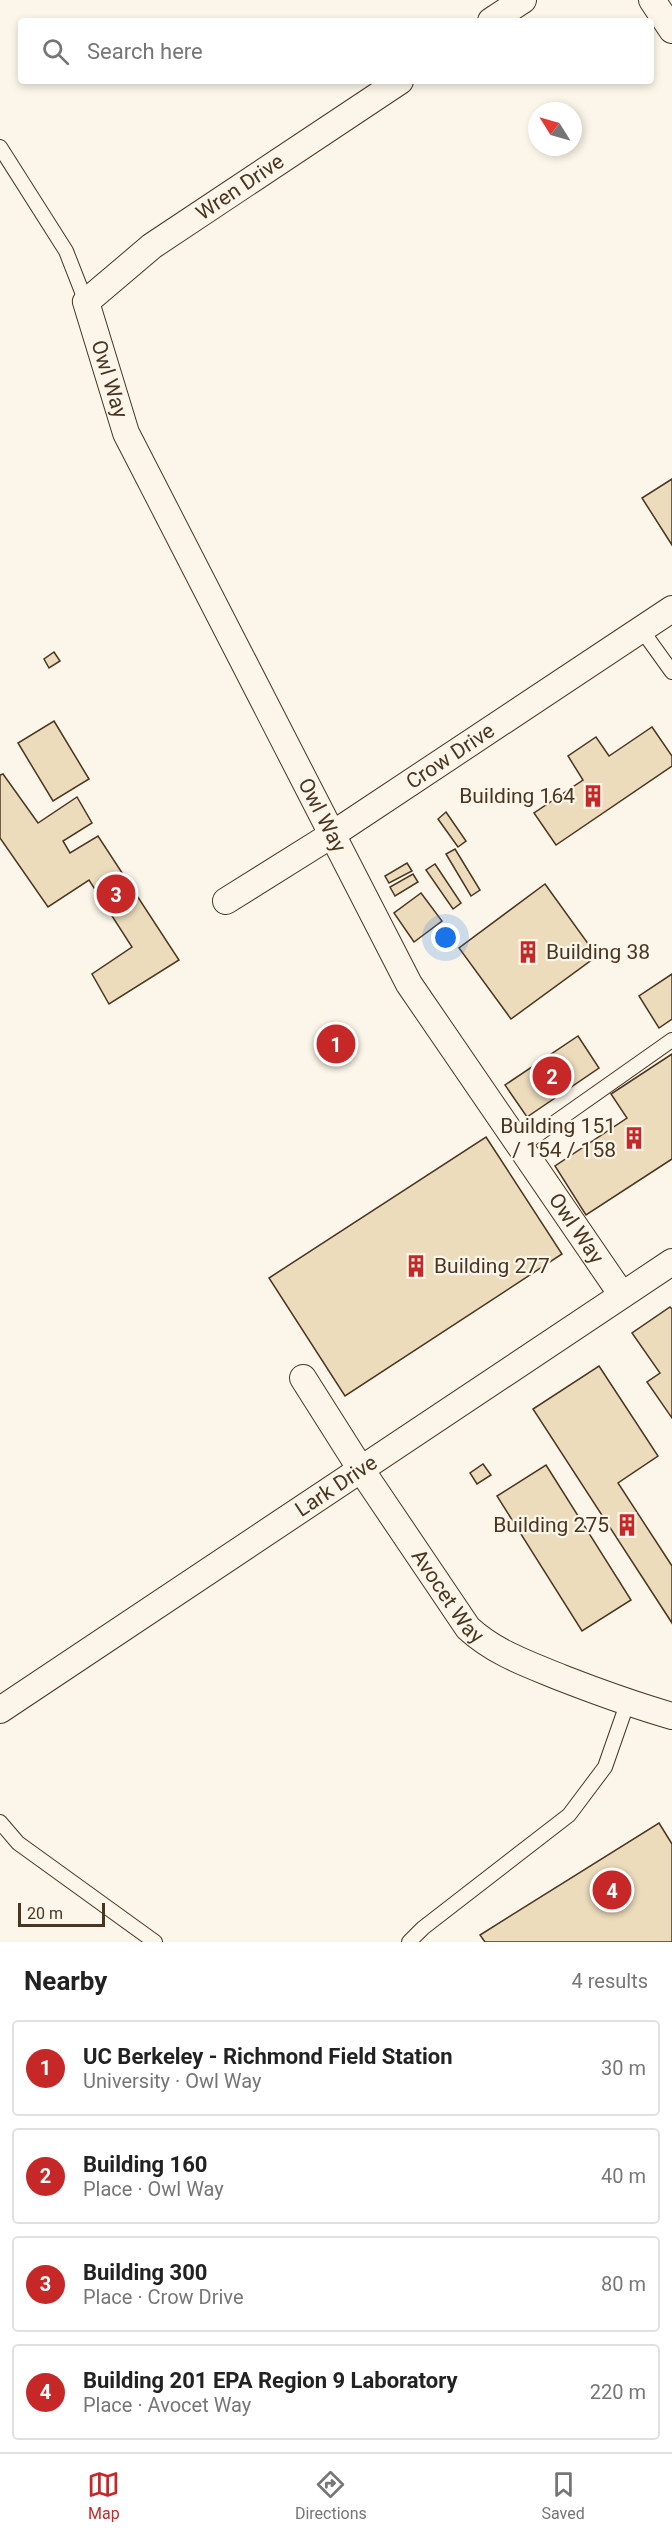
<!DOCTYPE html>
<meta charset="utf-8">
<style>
body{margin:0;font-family:Roboto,sans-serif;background:#f2f2f2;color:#222}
.compass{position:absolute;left:528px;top:102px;width:54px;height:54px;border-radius:50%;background:#fff;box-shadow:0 3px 9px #0003;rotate:307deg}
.scale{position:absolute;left:18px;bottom:15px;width:87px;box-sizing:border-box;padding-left:6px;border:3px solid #4a3520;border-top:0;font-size:16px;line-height:21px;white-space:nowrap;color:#4a3520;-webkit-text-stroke:4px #fbf6e9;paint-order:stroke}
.you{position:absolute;left:446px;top:938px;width:21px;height:21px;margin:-15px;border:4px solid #fff;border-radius:50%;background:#1a73e8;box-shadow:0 0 0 9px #1a73e833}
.badge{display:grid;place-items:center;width:39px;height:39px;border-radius:50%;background:#c62828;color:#fff;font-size:20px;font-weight:700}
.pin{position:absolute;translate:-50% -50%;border:3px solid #fff;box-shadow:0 2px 6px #0006}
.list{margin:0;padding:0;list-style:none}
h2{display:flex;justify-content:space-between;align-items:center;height:78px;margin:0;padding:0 24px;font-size:26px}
h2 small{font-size:20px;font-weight:400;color:#767676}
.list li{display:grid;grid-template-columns:39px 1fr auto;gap:18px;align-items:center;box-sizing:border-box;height:96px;margin:0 12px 12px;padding:0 12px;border:2px solid #e0e0e0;border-radius:6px}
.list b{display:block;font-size:22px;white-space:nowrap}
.list p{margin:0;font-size:20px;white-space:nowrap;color:#767676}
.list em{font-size:20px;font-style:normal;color:#767676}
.icon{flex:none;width:33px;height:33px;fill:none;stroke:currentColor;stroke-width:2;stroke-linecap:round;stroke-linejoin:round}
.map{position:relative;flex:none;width:672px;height:1942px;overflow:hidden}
.search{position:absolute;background:#fff;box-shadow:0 3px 9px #0003;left:18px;right:18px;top:18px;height:66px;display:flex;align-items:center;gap:15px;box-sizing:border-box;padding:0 21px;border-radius:6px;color:#767676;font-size:22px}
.sheet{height:510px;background:#fff}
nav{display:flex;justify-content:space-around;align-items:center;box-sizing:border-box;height:84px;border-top:2px solid #e0e0e0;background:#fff;font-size:16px;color:#767676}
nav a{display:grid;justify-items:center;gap:3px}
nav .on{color:#c62828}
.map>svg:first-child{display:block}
.building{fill:#ecdcbc;stroke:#4a3520;stroke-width:1.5}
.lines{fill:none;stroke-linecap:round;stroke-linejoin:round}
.service-casing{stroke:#4a3520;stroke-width:16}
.minor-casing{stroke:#4a3520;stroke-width:28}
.service{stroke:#fbf6e9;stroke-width:14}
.minor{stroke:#fbf6e9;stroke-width:26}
.labels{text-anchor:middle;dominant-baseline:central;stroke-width:4.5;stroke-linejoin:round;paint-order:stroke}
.street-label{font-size:21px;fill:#4a3520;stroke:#fbf6e9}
.poi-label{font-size:21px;fill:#4a3520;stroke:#fbf6e9;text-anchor:end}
</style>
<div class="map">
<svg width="672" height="1942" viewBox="0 0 672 1942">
<rect width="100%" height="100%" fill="#fbf6e9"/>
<g class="building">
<path d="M672 479V545L642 498Z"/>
<path d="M54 652 60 661 49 668 44 659Z"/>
<path d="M54 721 89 779 53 801 18 743Z"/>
<path d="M652 727 672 756V766L556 845 534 813 583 780 568 756 596 737 609 756Z"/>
<path d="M3 774 38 823 77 797 92 823 63 841 70 853 98 836 179 960 109 1004 92 974 132 947 89 880 48 907 0 838V775Z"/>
<path d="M446 812 466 841 458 847 438 819Z"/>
<path d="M455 849 480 890 471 896 446 854Z"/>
<path d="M407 863 412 871 389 883 385 876Z"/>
<path d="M435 864 461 903 453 909 426 870Z"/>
<path d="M413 874 418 882 395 896 390 887Z"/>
<path d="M545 884 597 956 511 1019 459 948Z"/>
<path d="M421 893 442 921 414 942 394 913Z"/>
<path d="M672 974V1019L659 1028 639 996Z"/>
<path d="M578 1036 599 1068 527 1117 505 1085Z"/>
<path d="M672 1054V1159L586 1215 555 1166 627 1118 611 1094Z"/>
<path d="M486 1137 562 1254 345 1396 269 1278Z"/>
<path d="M670 1307 672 1309V1418L647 1382 660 1373 632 1333Z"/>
<path d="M599 1366 658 1456 618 1483 672 1566V1623L533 1409Z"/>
<path d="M483 1464 491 1475 477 1484 470 1473Z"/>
<path d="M546 1465 631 1600 582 1631 497 1496Z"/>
<path d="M659 1823 672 1844V1942H485L480 1935Z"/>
</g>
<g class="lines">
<g class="service-casing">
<g id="service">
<path d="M0 147 66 251 86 302"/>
<path d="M641 629 672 672"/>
<path d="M520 1147 672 1040"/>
<path d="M0 1822 18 1843 155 1942"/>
<path d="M409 1942 423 1928 569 1815 605 1767 627 1704"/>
</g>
</g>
<g class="minor-casing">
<g id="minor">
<path d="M652 0 672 30"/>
<path d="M491 21 523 0"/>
<path id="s1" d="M400 81 152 246 86 302 126 433 409 984 622 1295"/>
<path id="s2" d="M226 901 333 834 672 609"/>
<path id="s3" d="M303 1378 360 1468 468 1628C495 1653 528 1664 562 1678 598 1692 634 1705 672 1716"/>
<path id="s4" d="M0 1710 672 1262"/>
</g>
</g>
<use href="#service" class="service"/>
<use href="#minor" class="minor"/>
</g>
<defs>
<g id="building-bare" transform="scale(1.8)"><path d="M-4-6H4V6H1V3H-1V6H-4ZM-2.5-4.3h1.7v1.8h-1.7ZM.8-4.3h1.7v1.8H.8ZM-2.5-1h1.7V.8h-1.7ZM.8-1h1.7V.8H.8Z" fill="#c62828" stroke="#fbf6e9" stroke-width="2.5" paint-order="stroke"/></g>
</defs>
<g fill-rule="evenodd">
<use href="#building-bare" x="593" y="796"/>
<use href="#building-bare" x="528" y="952"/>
<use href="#building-bare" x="634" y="1138"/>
<use href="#building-bare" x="416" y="1266"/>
<use href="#building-bare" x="627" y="1525"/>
</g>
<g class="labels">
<g class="street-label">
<text transform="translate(240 187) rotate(-34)">Wren Drive</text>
<text stroke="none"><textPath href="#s1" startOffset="465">Owl Way</textPath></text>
<text stroke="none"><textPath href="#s2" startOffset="267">Crow Drive</textPath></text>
<text stroke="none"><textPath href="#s1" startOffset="951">Owl Way</textPath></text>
<text stroke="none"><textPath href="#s1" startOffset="1437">Owl Way</textPath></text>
<text stroke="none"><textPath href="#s4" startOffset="404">Lark Drive</textPath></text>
<text stroke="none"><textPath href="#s3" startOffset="262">Avocet Way</textPath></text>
</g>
<g class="poi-label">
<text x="575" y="796">Building 164</text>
<text x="546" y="952" text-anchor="start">Building 38</text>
<text x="616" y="1126">Building 151<tspan x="616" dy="24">/ 154 / 158</tspan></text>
<text x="434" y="1266" text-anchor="start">Building 277</text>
<text x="609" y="1525">Building 275</text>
</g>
</g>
</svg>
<svg class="compass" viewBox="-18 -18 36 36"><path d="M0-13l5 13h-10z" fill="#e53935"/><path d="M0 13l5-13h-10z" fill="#767676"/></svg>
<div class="scale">20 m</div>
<div class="you"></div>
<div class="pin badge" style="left:336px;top:1044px">1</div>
<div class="pin badge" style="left:552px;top:1076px">2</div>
<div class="pin badge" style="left:116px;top:894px">3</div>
<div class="pin badge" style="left:612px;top:1890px">4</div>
<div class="search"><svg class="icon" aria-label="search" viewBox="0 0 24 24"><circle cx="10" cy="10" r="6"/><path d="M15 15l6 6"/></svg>Search here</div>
</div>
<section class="sheet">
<h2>Nearby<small>4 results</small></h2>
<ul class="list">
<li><span class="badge">1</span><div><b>UC Berkeley - Richmond Field Station</b><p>University · Owl Way</p></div><em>30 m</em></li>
<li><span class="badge">2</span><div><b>Building 160</b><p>Place · Owl Way</p></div><em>40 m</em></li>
<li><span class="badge">3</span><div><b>Building 300</b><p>Place · Crow Drive</p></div><em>80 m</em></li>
<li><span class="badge">4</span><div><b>Building 201 EPA Region 9 Laboratory</b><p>Place · Avocet Way</p></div><em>220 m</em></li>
</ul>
</section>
<nav>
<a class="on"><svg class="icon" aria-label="map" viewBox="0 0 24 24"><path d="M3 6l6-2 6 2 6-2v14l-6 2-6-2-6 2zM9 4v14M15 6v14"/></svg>Map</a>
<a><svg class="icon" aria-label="directions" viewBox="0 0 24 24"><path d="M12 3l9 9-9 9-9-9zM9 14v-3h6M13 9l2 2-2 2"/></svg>Directions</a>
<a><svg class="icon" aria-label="saved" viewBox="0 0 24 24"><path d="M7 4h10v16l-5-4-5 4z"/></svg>Saved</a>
</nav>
